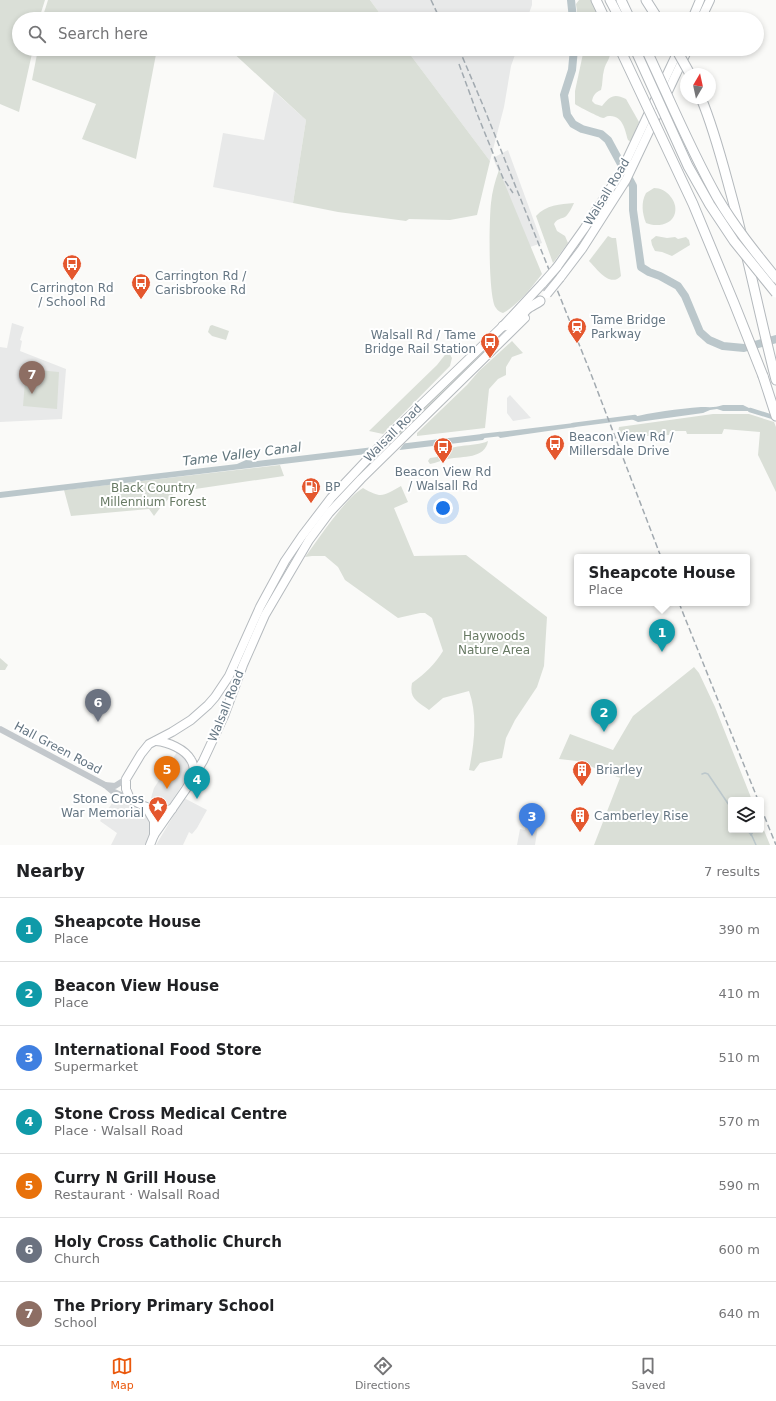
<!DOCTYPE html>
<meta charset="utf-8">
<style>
body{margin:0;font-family:"DejaVu Sans",sans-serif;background:#f6f6f6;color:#202124}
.controls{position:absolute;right:12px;bottom:12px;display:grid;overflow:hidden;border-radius:4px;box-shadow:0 2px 6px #0003}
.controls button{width:36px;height:36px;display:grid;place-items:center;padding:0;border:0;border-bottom:1px solid #e0e0e0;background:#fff;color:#202124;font:20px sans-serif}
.compass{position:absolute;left:680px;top:68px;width:36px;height:36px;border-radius:50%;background:#fff;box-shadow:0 2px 6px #0003;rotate:9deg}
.you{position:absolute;left:443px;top:508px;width:14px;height:14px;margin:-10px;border:3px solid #fff;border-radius:50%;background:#1a73e8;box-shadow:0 0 0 6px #1a73e833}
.badge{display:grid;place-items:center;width:26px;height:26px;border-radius:50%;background:#ea580c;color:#fff;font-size:13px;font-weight:700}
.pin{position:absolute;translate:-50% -33px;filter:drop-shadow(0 1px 2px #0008)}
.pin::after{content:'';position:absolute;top:21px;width:14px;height:12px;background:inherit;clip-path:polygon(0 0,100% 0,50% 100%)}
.popup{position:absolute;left:574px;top:554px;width:176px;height:52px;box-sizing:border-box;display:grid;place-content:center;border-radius:4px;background:#fff;filter:drop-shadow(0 1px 3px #0005);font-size:13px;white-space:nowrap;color:#757577}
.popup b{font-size:15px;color:#202124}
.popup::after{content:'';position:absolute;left:50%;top:100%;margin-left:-8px;border:8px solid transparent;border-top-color:#fff}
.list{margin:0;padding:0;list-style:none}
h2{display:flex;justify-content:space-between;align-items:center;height:52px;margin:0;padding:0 16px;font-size:17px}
h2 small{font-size:13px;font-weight:400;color:#757577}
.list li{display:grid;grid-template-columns:26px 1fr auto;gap:12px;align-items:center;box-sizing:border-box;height:64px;padding:0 16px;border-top:1px solid #e0e0e0}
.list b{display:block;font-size:15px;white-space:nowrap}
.list p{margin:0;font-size:13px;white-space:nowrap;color:#757577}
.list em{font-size:13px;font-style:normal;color:#757577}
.icon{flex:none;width:22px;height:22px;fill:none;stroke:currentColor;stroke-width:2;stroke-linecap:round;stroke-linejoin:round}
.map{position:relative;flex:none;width:776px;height:845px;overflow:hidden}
.search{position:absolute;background:#fff;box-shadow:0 2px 6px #0003;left:12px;right:12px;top:12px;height:44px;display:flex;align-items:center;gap:10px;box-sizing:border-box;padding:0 14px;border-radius:22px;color:#757577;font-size:15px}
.sheet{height:500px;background:#fff}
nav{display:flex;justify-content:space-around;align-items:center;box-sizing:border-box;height:56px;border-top:1px solid #e0e0e0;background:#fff;font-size:11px;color:#757577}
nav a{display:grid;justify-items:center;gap:2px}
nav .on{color:#ea580c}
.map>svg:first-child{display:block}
.built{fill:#e8e9e9}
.green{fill:#dadfd7}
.water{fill:#bbc7cb}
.pier{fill:#fafaf8}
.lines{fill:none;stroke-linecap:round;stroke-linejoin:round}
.stream{stroke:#bbc7cb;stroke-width:1.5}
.canal{stroke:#bbc7cb;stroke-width:4.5}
.river{stroke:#bbc7cb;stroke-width:8}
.major-casing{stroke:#b5babe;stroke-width:10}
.highway-casing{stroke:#b4b9bd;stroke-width:11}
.minor{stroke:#c3c8cc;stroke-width:6}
.major{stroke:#fff;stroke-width:8}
.highway{stroke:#fff;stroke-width:9}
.rail{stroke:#a2aab0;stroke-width:1.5;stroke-dasharray:6 3;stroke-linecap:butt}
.major-bridge-casing{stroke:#b5babe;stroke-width:10;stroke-linecap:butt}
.highway-bridge-casing{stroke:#b4b9bd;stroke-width:11;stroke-linecap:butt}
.major-bridge{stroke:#fff;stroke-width:8}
.highway-bridge{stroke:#fff;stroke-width:9}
.labels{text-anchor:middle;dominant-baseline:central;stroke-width:4;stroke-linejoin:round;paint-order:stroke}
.street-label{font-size:12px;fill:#657683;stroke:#fff}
.poi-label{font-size:12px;fill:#657683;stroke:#fff;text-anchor:start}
.park-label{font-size:12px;fill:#687a64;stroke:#fff}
.water-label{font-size:13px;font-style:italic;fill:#60757c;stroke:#fff}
</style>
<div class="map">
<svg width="776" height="845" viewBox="0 0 776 845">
<rect width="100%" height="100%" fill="#fafaf8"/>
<g class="built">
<path d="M370 0H532V5L527 19H384Z"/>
<path d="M406 49H517L511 66 504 107 490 161Z"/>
<path d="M274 91 306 120 293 203 213 187 223 133 264 140Z"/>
<path d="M508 150 542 243 530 247 493 158Z"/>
<path d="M12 323 24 327 20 340 22 341 20 351 66 369 62 419 0 422V347L7 348Z"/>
<path d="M510 395 531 418 513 421 507 413V398Z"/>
<path d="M177 752 186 759 189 764 190 773 169 805 163 807 151 798 154 788Z"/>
<path d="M184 798 207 810 197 828 192 834 189 832 183 845H156Z"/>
<path d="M115 799 144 811 148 818 151 830 149 838 145 845H111L117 833 100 821Z"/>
<path d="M526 823 538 825 535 845H517L520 829 525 830Z"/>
</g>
<g class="green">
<path d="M0 0H45L39 19H19V49H33L19 112 0 104Z"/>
<path d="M48 0H370L384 19H42Z"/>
<path d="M579 0H592L601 19H578L576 4Z"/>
<path d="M38 49H157L136 159 82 139 96 104 32 80Z"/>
<path d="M229 49H406L490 161 477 215 450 220 409 219 406 221 338 212 293 203 306 120Z"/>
<path d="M584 49H610C611 60 606 61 604 70 602 77 603 83 601 90 596 92 593 95 592 101L595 104 602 106C610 96 614 93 626 99L639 122 631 142 628 140C625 130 623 115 609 116 606 116 605 118 603 118 601 118 577 106 575 104V91Z"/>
<path d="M499 170 542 274C531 288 519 304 503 313 500 312 498 311 496 308 488 298 489 220 491 203 492 192 495 181 499 170Z"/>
<path d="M654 188C667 188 678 202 675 213 672 226 655 227 646 223 642 213 641 202 646 193Z"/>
<path d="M574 203C572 207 569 214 565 217 560 219 557 219 554 224L557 231 565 236 568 243 553 263 536 216C546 205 560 204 574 203Z"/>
<path d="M608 236 612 238H616L621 276C610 288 597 269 589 261Z"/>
<path d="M656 236 667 238 675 237 678 239 686 237 689 240 690 245 672 256 662 252 655 251 652 245 651 240Z"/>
<path d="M212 325 229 331 226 340 212 336 208 332 210 326Z"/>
<path d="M500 334 501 339 397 439H390Z"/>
<path d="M512 341 523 353 512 357 506 367V375L498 379 489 389 485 428 417 436V433L467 385 479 371Z"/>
<path d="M448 351 452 358 450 366 383 434 369 431 437 365Z"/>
<path d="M26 369 59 372 57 409 23 406Z"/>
<path d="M713 414H749L774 422 776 427V492L758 455 760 432 724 429 722 434H687L686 431H670L669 435 623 437 618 433 619 427Z"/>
<path d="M488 441C485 459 463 456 448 459 442 460 436 463 430 464L428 461 430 458 437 457C448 442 474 448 488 441Z"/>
<path d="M280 465 284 476 175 492 160 508 154 516 149 509 71 516 64 490Z"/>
<path d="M401 486 408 502 394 508 414 556 466 555 547 617 544 666 537 687 515 720 506 738 502 758 480 763 474 771 469 770C474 745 478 716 469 691L443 698 429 710C417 701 409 699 412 683 425 674 435 664 443 651L432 618 425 613H420L398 618 345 580 338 567 325 556H312L305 557C318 540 345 498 363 488 382 499 383 496 401 486Z"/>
<path d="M0 658 8 665 5 670H0Z"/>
<path d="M694 667 699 673 715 707 752 800H731V830H761V823L770 845H594L620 778 577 761 559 759 570 734 613 750 633 716Z"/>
</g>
<g class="water">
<path d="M723 405H743L755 411H723L717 409 710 410 703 413 638 422 629 418C652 412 678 409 701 407 709 407 715 408 723 405Z"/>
<path d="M574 423 578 424 576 427 500 438 496 434 499 432Z"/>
<path d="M482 434 487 435 483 440 0 498V492L237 464 246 460 257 461Z"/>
</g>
<path class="pier" d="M406 441 398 452 364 456 373 445Z"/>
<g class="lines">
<g class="stream">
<path d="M702 774 705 773 708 774 731 808"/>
<path d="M747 830 752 836 756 845"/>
<path d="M751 835 754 830"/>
</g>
<g class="canal">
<path d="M750 410 776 418"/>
<path d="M573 425 635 417"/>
<path d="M482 436 500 434"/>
</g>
<g class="river">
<path d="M571 0 573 19"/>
<path d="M574 49 572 70 564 95 567 115 573 124 582 129 601 134 608 140 633 186V210L641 267 649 272 660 276 678 286 685 296 700 332 709 340 723 346 744 348 776 339"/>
</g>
<g class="major-casing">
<g id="major">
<path d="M692 19 700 0"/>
<path d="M701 19 710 0"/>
<path d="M557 267 584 229 621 172 679 49"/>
<path d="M560 278 582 249 626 180 688 49"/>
<path d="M156 741C168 742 185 749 191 760 194 764 194 770 194 775"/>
<path d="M146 807 154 821V835"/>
<path d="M172 809 159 812 146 807 130 799 126 789V779L141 754 149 744 172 732 191 720 208 705 215 697 229 676 260 607 285 561 302 536 331 498 398 427 503 326 543 283"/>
<path d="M150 845 154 835 186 789 203 761 224 716 243 665 265 615 309 540 329 513 361 479 525 318"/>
</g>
</g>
<g class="highway-casing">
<g id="highway">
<path d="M596 0 605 19"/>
<path d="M610 0 620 19"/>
<path d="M621 0 630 19"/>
<path d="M646 0 658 19"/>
<path d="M701 98C714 129 722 161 731 194 748 256 760 318 776 380"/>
<path d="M503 326C516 325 518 319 526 310 530 306 536 304 540 301"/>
<path d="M763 376 776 416"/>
</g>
</g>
<g class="minor">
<path d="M0 729 105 785 112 791 130 799"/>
<path d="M105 785 115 786 126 779"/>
</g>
<use href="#major" class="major"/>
<use href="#highway" class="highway"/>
<g class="rail">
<path d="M431 0 440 19"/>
<path d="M459 49 482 103 591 374 661 557"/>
<path d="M459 64 478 116 503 178 513 193"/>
<path d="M679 603 758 800"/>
<path d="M761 808 776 845"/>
</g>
<g class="major-bridge-casing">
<g id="major-bridge">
<path d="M543 283 557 267"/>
<path d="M547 294 560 278"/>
</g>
</g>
<g class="highway-bridge-casing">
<g id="highway-bridge">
<path d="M620 49 693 204 734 303 763 376"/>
<path d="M635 49 688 166 710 205 734 241 776 293"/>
<path d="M646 49C669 98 690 149 717 197 734 226 755 252 776 278"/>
<path d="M676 49 690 74"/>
</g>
</g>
<use href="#major-bridge" class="major-bridge"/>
<use href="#highway-bridge" class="highway-bridge"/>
</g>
<defs>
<g id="bus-pin" transform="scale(1)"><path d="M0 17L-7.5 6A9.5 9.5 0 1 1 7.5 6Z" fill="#e4572e" stroke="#fff"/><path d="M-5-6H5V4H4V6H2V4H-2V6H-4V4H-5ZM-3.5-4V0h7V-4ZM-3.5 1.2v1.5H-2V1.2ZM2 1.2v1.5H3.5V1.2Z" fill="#fff"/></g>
<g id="station-pin" transform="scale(1)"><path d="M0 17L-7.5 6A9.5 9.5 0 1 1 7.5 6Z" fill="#e4572e" stroke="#fff"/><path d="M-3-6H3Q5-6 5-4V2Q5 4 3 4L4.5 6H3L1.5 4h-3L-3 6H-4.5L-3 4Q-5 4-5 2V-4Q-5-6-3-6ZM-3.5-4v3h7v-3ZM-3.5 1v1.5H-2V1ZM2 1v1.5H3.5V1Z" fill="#fff"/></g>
<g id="fuel-pin" transform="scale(1)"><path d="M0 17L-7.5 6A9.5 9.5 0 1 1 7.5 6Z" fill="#e4572e" stroke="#fff"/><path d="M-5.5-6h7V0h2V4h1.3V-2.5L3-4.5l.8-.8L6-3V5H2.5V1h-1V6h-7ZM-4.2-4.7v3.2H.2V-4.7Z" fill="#fff"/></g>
<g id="building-pin" transform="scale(1)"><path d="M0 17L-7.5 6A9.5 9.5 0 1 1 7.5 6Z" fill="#e4572e" stroke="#fff"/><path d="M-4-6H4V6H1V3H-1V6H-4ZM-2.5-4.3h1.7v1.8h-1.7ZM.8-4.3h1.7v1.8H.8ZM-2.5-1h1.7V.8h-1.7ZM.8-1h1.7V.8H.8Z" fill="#fff"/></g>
<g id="sight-pin" transform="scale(1)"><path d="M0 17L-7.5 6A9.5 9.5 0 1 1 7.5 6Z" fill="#e4572e" stroke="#fff"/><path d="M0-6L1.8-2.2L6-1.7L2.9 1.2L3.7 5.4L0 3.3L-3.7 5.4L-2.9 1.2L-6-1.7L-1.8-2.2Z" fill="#fff"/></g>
</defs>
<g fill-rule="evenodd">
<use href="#bus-pin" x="72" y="264"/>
<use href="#bus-pin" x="141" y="283"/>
<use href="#station-pin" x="577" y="327"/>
<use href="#bus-pin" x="490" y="342"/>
<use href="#bus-pin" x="555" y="444"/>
<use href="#bus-pin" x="443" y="447"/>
<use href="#fuel-pin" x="311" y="487"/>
<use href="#building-pin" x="582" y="770"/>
<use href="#sight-pin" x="158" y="806"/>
<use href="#building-pin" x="580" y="816"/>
</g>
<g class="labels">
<g class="street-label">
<text transform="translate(607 192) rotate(-59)">Walsall Road</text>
<text transform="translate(393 433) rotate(-45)">Walsall Road</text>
<text transform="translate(226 706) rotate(-68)">Walsall Road</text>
<text transform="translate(58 748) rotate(28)">Hall Green Road</text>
</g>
<g class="poi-label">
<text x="155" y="276">Carrington Rd /<tspan x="155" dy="14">Carisbrooke Rd</tspan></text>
<text x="72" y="288" text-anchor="middle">Carrington Rd<tspan x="72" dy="14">/ School Rd</tspan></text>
<text x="591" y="320">Tame Bridge<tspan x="591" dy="14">Parkway</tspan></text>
<text x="476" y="335" text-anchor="end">Walsall Rd / Tame<tspan x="476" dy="14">Bridge Rail Station</tspan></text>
<text x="569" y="437">Beacon View Rd /<tspan x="569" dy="14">Millersdale Drive</tspan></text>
<text x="443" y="472" text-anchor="middle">Beacon View Rd<tspan x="443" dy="14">/ Walsall Rd</tspan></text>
<text x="325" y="487">BP</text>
<text x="596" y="770">Briarley</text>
<text x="144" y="799" text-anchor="end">Stone Cross<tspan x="144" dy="14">War Memorial</tspan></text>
<text x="594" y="816">Camberley Rise</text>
</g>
<g class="park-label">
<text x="153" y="488">Black Country<tspan x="153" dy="14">Millennium Forest</tspan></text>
<text x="494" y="636">Haywoods<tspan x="494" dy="14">Nature Area</tspan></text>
</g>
<g class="water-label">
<text transform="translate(242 454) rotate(-7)">Tame Valley Canal</text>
</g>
</g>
</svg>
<div class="controls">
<button><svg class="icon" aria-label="layers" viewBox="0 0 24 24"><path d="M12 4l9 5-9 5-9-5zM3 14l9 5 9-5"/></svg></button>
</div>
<svg class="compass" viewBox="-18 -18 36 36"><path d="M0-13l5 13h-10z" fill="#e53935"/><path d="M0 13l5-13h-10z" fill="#757577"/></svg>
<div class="you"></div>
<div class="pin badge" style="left:662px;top:652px;background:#0f9aa8">1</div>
<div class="popup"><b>Sheapcote House</b>Place</div>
<div class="pin badge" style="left:604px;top:732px;background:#0f9aa8">2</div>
<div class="pin badge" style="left:532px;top:836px;background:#3f7fe0">3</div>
<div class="pin badge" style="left:197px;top:799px;background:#0f9aa8">4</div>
<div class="pin badge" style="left:167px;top:789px;background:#e8710a">5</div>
<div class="pin badge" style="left:98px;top:722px;background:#6b7280">6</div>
<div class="pin badge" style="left:32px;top:394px;background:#8d6e63">7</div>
<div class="search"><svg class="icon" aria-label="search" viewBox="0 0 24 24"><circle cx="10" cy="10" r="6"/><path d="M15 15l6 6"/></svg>Search here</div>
</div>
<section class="sheet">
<h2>Nearby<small>7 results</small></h2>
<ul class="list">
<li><span class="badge" style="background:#0f9aa8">1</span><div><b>Sheapcote House</b><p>Place</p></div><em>390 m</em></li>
<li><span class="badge" style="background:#0f9aa8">2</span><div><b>Beacon View House</b><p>Place</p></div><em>410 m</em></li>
<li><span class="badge" style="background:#3f7fe0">3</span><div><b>International Food Store</b><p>Supermarket</p></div><em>510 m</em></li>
<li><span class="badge" style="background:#0f9aa8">4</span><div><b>Stone Cross Medical Centre</b><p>Place · Walsall Road</p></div><em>570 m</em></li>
<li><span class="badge" style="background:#e8710a">5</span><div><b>Curry N Grill House</b><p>Restaurant · Walsall Road</p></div><em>590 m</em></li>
<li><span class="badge" style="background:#6b7280">6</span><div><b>Holy Cross Catholic Church</b><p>Church</p></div><em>600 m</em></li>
<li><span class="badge" style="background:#8d6e63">7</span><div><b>The Priory Primary School</b><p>School</p></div><em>640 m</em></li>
</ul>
</section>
<nav>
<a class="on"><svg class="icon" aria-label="map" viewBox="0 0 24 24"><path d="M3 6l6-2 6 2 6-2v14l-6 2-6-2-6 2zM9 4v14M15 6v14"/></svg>Map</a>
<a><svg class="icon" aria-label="directions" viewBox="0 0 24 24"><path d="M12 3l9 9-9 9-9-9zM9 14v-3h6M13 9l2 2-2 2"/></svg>Directions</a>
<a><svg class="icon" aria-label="saved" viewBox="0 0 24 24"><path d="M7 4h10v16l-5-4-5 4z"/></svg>Saved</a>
</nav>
